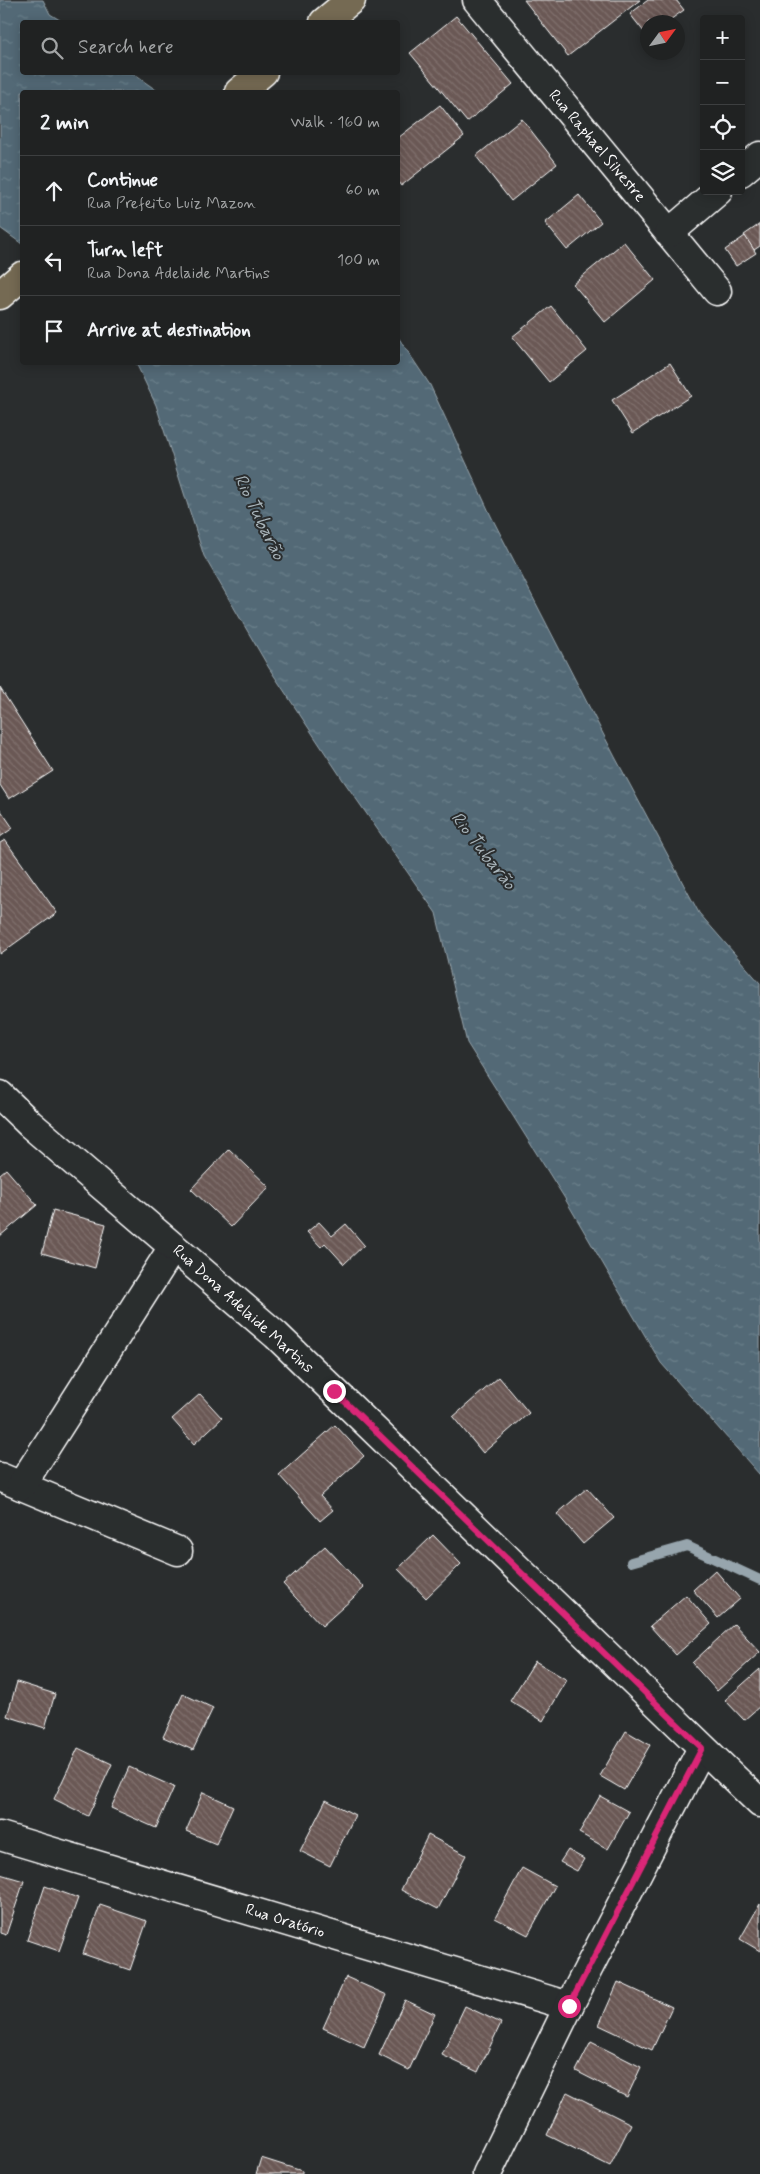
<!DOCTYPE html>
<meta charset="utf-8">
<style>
body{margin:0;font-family:Mynerve,sans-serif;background:#282a2a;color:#f1f3f6}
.controls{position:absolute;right:15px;top:15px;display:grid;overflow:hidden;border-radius:5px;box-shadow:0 2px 12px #0003}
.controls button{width:45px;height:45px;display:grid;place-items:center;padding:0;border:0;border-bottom:1px solid #3d3f40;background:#202222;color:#f1f3f6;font:25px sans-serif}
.compass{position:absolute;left:640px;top:15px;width:45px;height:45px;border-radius:50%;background:#202222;box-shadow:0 2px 12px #0003;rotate:57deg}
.stop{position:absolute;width:15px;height:15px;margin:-11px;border:4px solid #db2777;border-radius:50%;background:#fff}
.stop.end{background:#db2777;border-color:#fff;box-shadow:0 1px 5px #0008}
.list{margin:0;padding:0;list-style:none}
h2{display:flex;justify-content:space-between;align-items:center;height:65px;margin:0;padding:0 20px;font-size:21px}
h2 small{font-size:16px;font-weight:400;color:#a2a4a5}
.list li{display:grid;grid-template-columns:32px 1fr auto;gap:15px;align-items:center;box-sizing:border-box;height:70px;padding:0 20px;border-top:1px solid #3d3f40}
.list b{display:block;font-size:19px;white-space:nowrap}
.list p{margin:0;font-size:16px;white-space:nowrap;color:#a2a4a5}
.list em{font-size:16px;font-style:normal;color:#a2a4a5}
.icon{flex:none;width:28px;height:28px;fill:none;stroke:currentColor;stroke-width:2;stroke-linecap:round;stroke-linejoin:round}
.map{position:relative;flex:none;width:760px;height:2174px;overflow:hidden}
.search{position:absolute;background:#202222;box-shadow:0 2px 12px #0003;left:20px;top:20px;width:380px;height:55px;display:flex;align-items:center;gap:12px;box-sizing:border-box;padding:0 18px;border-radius:5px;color:#a2a4a5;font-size:19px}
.panel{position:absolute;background:#202222;box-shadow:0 2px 12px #0003;left:20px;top:90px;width:380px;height:275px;border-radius:5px}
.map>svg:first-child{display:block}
.water{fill:url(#water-ripples);stroke:#97a5ad}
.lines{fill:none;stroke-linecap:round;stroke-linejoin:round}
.stream{stroke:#97a5ad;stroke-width:10}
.building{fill:url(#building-back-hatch);stroke:#fff}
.minor-casing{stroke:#fff;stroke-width:31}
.tertiary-casing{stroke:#fff;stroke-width:31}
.primary-casing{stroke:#fff;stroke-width:31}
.minor{stroke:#2a2d2e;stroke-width:28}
.tertiary{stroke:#2a2d2e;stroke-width:28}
.primary{stroke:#746b52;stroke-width:28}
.route{stroke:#db2777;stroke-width:6}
.labels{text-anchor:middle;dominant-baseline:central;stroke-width:4;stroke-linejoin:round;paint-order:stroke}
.street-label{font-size:16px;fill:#fff;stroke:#2a2d2e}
.water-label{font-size:18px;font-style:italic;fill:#a8b4ba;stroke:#2a2d2e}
</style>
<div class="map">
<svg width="760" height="2174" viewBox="0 0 760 2174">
<defs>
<pattern id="water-ripples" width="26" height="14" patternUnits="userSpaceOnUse" patternTransform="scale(1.25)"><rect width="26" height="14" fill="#526976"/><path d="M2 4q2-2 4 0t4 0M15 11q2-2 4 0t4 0" fill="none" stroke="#6c808b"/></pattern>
<pattern id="building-back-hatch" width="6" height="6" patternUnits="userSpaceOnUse" patternTransform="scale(1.25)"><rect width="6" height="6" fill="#6a5854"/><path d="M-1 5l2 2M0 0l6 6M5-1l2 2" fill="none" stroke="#80716e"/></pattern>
</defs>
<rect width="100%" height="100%" fill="#2a2d2e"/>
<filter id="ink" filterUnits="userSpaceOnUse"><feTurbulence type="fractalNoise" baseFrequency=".02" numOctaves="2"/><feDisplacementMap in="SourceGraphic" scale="10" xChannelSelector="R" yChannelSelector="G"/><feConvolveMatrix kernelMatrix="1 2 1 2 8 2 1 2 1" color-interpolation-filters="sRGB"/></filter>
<g filter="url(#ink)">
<g class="water">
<path d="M0 0H43L50 14 63 22H22V72L132 73 159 92H22V244L0 228Z"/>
<path d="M398 337 430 385 491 516 615 757 699 913 760 983V1475L661 1363 564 1197 467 1043 436 913 343 780 269 668 204 556 156 405 136 363 398 362Z"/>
</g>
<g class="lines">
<path class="stream" d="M631 1562 687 1546 760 1580"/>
</g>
<g class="building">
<path d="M524 0H640L568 56Z"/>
<path d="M648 0H676L684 10 667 22H648V37L630 14Z"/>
<path d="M456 16 513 84 467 122 410 53Z"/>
<path d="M440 105 464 136 401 186 398 182V138Z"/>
<path d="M522 119 557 164 511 201 476 156Z"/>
<path d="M579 195 601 222 567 250 545 223Z"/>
<path d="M760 224V246L754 250 744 235Z"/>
<path d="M745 236 756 253 736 266 725 250Z"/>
<path d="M624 242 655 280 605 322 573 284Z"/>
<path d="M551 306 587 351 549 382 512 337Z"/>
<path d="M670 363 691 396 633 433 612 400Z"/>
<path d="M0 688 53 771 9 799 0 785Z"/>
<path d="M0 809 13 828 0 837Z"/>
<path d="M5 840 57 913 0 954V843Z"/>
<path d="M229 1149 269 1187 231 1227 191 1189Z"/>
<path d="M6 1169 37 1205 0 1236V1174Z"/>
<path d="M53 1210 106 1224 95 1268 42 1253Z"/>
<path d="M319 1222 332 1236 346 1224 364 1245 344 1264 325 1243 321 1247 307 1232Z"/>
<path d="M499 1377 529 1413 483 1453 453 1417Z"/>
<path d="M200 1394 222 1418 194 1444 172 1419Z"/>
<path d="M335 1425 364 1456 320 1496 333 1510 320 1521 279 1475Z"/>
<path d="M587 1488 614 1518 583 1544 557 1514Z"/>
<path d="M433 1535 461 1564 426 1598 398 1569Z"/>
<path d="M325 1546 364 1588 322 1626 283 1584Z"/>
<path d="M715 1570 740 1599 718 1618 693 1590Z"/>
<path d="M686 1595 711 1624 676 1655 650 1626Z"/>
<path d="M734 1624 760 1652 717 1691 692 1663Z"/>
<path d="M535 1661 567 1680 543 1721 510 1701Z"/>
<path d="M760 1669V1706L744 1720 725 1700Z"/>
<path d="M17 1682 55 1694 45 1728 7 1716Z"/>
<path d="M183 1694 213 1708 193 1750 163 1737Z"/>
<path d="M626 1731 650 1745 624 1790 600 1776Z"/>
<path d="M78 1748 112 1764 88 1816 54 1799Z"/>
<path d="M129 1767 174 1787 156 1828 111 1808Z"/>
<path d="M203 1792 233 1806 216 1844 186 1831Z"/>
<path d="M600 1796 629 1812 608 1849 579 1833Z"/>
<path d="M326 1800 355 1815 330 1866 300 1851Z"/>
<path d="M428 1835 466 1855 438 1909 401 1890Z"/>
<path d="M568 1850 584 1859 577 1871 560 1862Z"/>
<path d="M522 1868 555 1886 528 1935 495 1918Z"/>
<path d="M0 1874 24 1881 6 1935 0 1933Z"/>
<path d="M45 1886 78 1898 59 1951 27 1940Z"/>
<path d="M760 1904V1951L740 1939Z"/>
<path d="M100 1905 147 1921 130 1970 83 1954Z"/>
<path d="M346 1977 387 1995 364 2047 323 2028Z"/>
<path d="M618 1982 672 2007 652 2050 599 2025Z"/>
<path d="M405 2000 435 2014 409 2070 379 2055Z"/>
<path d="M465 2006 501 2023 478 2072 442 2055Z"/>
<path d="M591 2042 641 2067 627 2097 576 2071Z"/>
<path d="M567 2092 631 2124 610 2166 547 2135Z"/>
<path d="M261 2158 302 2171V2174H256Z"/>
</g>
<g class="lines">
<g class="minor-casing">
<g id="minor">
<path d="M477 0 717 291"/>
<path d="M741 172 760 156"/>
<path d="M669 233 718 191"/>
<path d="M0 1477 178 1551"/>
<path d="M21 1486 173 1247"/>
<path d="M0 1836 569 2006"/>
<path d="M487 2174 569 2006 702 1748"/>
</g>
</g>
<g class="tertiary-casing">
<path id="tertiary" d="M0 1095 30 1124 276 1335 760 1803"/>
</g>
<g class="primary-casing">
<g id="primary">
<path d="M324 22 351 0"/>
<path d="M239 92 263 72"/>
<path d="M0 295 22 276"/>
</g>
</g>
<use href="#minor" class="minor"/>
<use href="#tertiary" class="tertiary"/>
<use href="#primary" class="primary"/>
</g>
</g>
<g class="lines" filter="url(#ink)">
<path class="route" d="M334 1391 702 1748 569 2006"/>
</g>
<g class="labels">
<g class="street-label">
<text transform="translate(597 146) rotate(50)">Rua Raphael Silvestre</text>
<text transform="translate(243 1309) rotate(42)">Rua Dona Adelaide Martins</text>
<text transform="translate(285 1921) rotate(17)">Rua Oratório</text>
</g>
<g class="water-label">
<text transform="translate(259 517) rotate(64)">Rio Tubarão</text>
<text transform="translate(483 851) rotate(52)">Rio Tubarão</text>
</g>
</g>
</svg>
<div class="controls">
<button>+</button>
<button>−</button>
<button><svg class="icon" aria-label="locate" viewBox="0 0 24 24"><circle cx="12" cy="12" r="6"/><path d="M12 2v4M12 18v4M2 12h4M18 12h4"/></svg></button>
<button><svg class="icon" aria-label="layers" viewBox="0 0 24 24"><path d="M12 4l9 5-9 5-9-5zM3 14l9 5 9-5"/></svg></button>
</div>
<svg class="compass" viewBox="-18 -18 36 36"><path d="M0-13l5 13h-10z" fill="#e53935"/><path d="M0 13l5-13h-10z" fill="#a2a4a5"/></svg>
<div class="stop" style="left:569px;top:2006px"></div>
<div class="stop end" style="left:334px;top:1391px"></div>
<div class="search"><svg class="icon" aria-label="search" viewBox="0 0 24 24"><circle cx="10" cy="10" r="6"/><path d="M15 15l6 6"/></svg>Search here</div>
<section class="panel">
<h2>2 min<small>Walk · 160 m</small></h2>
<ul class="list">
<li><svg class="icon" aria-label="ahead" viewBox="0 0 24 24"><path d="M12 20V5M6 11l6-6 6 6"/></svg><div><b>Continue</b><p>Rua Prefeito Luiz Mazon</p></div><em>60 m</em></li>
<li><svg class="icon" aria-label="left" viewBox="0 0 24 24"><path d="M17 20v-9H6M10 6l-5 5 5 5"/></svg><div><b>Turn left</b><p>Rua Dona Adelaide Martins</p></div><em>100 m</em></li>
<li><svg class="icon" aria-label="arrive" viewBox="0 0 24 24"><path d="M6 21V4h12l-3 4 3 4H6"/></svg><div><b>Arrive at destination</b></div></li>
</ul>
</section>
</div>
